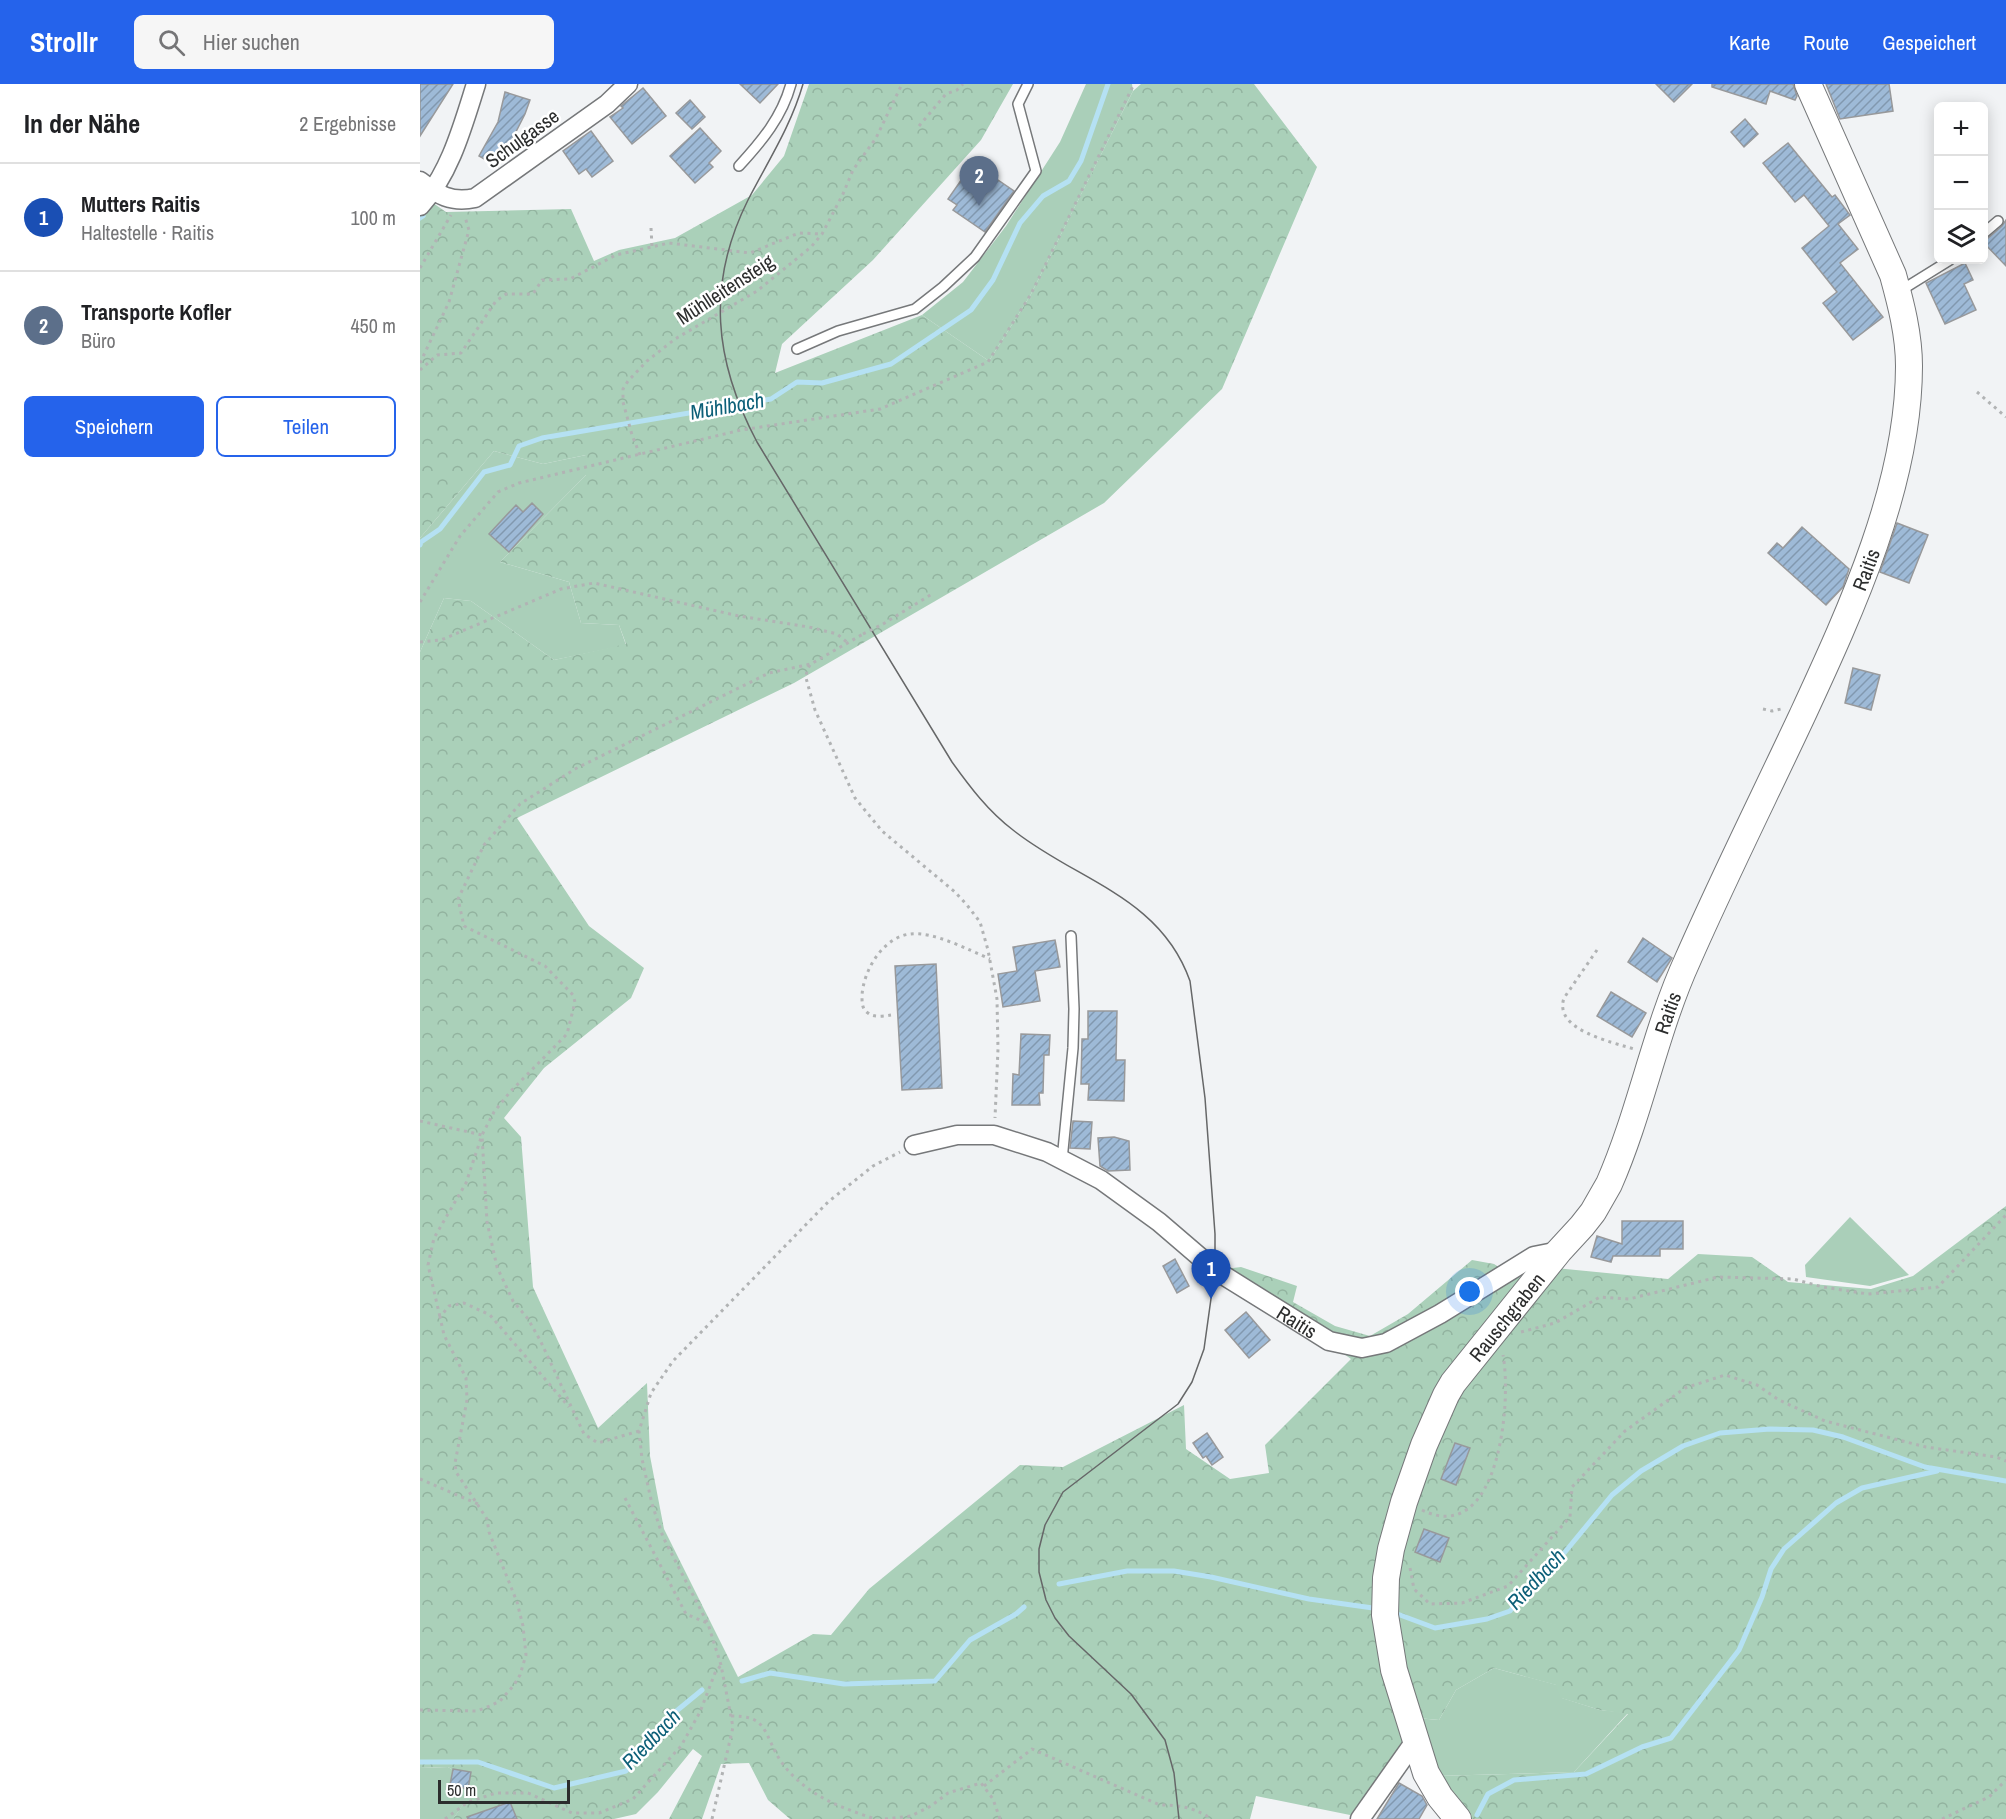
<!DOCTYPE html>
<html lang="de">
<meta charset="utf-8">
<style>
body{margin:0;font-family:"Archivo Narrow",sans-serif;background:#f6f6f6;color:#202124}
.controls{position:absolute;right:18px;top:18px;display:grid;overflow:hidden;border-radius:9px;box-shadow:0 3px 15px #0003}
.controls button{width:54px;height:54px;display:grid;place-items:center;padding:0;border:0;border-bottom:2px solid #e0e0e0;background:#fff;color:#202124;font:30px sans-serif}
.scale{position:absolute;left:18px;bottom:15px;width:132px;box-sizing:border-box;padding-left:6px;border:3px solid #2c2d2d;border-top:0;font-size:16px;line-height:21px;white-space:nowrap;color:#2c2d2d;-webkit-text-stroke:4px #fff;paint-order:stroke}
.you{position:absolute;left:1050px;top:1208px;width:21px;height:21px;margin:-15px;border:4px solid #fff;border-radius:50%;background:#1a73e8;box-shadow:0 0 0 9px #1a73e833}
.badge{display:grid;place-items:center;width:39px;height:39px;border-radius:50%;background:#2563eb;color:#fff;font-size:20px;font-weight:700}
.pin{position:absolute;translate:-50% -50px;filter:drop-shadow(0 2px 3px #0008)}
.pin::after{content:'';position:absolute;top:32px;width:21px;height:18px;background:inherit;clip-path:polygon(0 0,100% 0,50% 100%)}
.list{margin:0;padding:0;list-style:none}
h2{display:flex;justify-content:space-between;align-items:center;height:78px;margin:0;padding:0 24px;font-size:26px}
h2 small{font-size:20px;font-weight:400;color:#757577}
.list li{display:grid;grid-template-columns:39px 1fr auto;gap:18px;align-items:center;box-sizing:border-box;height:108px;padding:0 24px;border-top:2px solid #e0e0e0}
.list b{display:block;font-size:22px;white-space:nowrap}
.list p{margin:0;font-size:20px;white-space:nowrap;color:#757577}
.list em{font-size:20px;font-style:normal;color:#757577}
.actions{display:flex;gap:12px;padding:18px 24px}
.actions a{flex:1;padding:14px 0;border:2px solid #2563eb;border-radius:9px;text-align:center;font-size:21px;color:#2563eb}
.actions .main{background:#2563eb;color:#fff}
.icon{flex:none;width:33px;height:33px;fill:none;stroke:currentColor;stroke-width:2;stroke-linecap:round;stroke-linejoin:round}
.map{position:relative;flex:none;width:1586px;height:1735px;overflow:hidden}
header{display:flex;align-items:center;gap:36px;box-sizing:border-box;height:84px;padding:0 30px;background:#2563eb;color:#fff}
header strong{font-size:28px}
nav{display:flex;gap:33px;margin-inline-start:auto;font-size:21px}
.search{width:420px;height:54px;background:#f6f6f6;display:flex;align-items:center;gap:15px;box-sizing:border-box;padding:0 21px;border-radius:9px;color:#757577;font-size:22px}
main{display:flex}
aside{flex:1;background:#fff}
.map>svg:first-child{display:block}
.green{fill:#aacfb9}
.forest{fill:url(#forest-crowns)}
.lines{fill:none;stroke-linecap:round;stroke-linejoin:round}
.stream{stroke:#b5e1f3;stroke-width:5}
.building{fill:url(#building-hatch);stroke:#98999b;stroke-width:1.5}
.lane-casing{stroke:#76787a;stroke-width:12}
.street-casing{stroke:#76787a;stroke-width:21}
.secondary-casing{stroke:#76787a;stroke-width:28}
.path{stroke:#b1b3b4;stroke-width:3;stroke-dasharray:3 4.5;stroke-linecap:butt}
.lane{stroke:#fff;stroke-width:9}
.street{stroke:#fff;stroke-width:18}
.secondary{stroke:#fff;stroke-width:26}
.tram{stroke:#666768;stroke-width:1.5}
.path-bridge{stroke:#b1b3b4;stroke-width:3;stroke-dasharray:3 4.5;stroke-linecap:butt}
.labels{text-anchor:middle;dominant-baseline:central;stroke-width:5;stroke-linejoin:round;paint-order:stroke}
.street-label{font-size:20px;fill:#2c2d2d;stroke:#fff}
.water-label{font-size:21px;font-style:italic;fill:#0c5f78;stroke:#fff}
</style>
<header>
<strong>Strollr</strong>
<div class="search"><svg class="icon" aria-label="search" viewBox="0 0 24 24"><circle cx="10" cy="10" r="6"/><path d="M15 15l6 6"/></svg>Hier suchen</div>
<nav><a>Karte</a><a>Route</a><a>Gespeichert</a></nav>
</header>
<main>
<aside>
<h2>In der Nähe<small>2 Ergebnisse</small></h2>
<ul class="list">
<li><span class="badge" style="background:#1a4fb4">1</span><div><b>Mutters Raitis</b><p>Haltestelle · Raitis</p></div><em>100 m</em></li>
<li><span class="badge" style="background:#5c6f8a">2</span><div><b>Transporte Kofler</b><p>Büro</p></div><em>450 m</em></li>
</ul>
<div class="actions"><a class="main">Speichern</a><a>Teilen</a></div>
</aside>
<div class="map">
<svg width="1586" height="1735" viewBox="0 0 1586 1735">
<defs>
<pattern id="forest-crowns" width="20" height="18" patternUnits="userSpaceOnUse" patternTransform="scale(1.5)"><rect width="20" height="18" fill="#aad0b9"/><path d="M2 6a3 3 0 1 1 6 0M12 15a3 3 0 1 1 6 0" fill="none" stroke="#92b39f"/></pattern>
<pattern id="building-hatch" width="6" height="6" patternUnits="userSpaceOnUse" patternTransform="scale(1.5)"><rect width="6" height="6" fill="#9ebad7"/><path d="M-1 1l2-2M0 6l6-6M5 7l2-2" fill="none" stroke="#8198af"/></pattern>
</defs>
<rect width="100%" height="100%" fill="#f1f3f5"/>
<g class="green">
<path d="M666 0H712L713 7 610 212 569 277 502 231 543 198 586 142 640 58Z"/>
<path d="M74 367 123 380 166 371V391L80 478 149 498 161 539 199 541 206 561 134 576 51 517 24 514 0 568V454Z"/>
<path d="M1430 1133 1489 1191 1450 1202 1386 1193 1385 1181Z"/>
<path d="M1074 1584 1137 1601 1142 1614 1180 1626 1208 1629 1154 1688 1016 1692 997 1634 1019 1636 1036 1606Z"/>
<path d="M28 1683 58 1700 33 1735H0V1684Z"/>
</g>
<path class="forest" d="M389 0H593L561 56 453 176 362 260 355 289 502 231 569 277 610 212 713 7 721 0H834L897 83 802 305 684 419 374 599 97 734 169 842 224 884 211 914 124 984 84 1034 101 1053 113 1203 178 1344 227 1299 230 1372 244 1445 318 1593 393 1550 411 1551 449 1505 600 1381 643 1383 764 1321 766 1365 810 1395 849 1389 845 1361 931 1275 805 1185 821 1183 877 1202 873 1218 915 1242 950 1252 988 1230 1052 1176 1074 1180 1093 1193 1115 1182 1248 1195 1278 1170 1332 1173 1368 1198 1451 1205 1493 1192 1586 1122V1735H1032L1016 1692 1154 1688 1208 1630 1180 1626 1141 1614 1136 1601 1074 1584 1036 1606 1019 1636 997 1634 935 1732 836 1712 830 1735H370L348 1716 329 1679 301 1680 282 1735H249L282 1672 273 1665 238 1708 216 1730 194 1735H33L57 1700 28 1683 0 1684V568L24 514 51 517 134 576 206 560 199 541 161 539 149 498 80 478 166 391V371L123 380 74 367 0 454V110L26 128 151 125 174 177 199 166 255 154 332 111 364 72Z"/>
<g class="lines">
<g class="stream">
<path d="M0 134 3 132"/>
<path d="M0 461 1 458 20 445 64 388 90 381 99 362 122 354 351 315 377 298 402 299 471 280 551 226 573 196 600 139 623 112 649 97 661 77 688 0"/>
<path d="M639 1500 707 1487H754L791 1493 889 1515 960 1525"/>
<path d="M972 1528 1015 1544 1067 1535 1090 1527 1118 1493 1145 1468 1192 1411 1221 1387 1263 1362 1300 1349 1350 1345 1393 1346 1423 1353 1505 1383 1586 1397"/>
<path d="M322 1597 350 1589 424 1600 515 1597 550 1556 596 1530 604 1523"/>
<path d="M0 1678H58L134 1704 206 1687 254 1629 282 1606"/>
<path d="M1057 1731 1068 1710 1094 1696 1166 1690 1222 1663 1251 1654 1319 1566 1342 1513 1351 1485 1364 1465 1416 1419 1442 1404 1517 1387"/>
</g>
</g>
<g class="building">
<path d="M0 0H33L0 52Z"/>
<path d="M320 0H358L340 19Z"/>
<path d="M1236 0H1272L1254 18Z"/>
<path d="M1292 0H1373L1377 12 1375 16 1350 7 1346 20 1292 3Z"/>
<path d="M1406 0H1469L1473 27 1420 35Z"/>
<path d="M223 4 246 32 212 60 190 33 203 24 201 22Z"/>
<path d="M85 8 110 16 105 30 78 83 59 72 78 38Z"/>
<path d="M270 16 285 33 272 45 256 29Z"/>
<path d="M1325 35 1338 50 1324 63 1311 48Z"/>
<path d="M280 44 301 67 289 79 293 83 275 99 250 72Z"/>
<path d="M171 47 193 77 172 93 166 85 159 90 143 67Z"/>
<path d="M1368 59 1412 113 1415 111 1430 131 1418 140 1438 165 1420 179 1463 233 1433 256 1403 219 1417 208 1382 164 1409 142 1384 111 1375 118 1343 79Z"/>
<path d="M553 79 594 107 565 148 533 126 537 121 528 115Z"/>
<path d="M1586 136V182L1563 158V156L1568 154 1582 142Z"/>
<path d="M1545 179 1553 196 1544 200 1556 226 1525 240 1506 199Z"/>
<path d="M112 419 123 430 89 468 69 450 96 421 103 428Z"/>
<path d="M1477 439 1508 451 1489 499 1460 488Z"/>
<path d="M1382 443 1429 485 1423 503 1406 521 1348 469 1357 459 1363 464Z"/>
<path d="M1433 584 1460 591 1451 626 1425 619Z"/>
<path d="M1223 854 1252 874 1237 898 1208 878Z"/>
<path d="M635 856 640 883 615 887 620 917 583 923 578 890 597 887 593 863Z"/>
<path d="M516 880 522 1004 482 1006 475 882Z"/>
<path d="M1191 908 1226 929 1212 953 1177 932Z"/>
<path d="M668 927H697L696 976H705L704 1017 668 1016 669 1000H661L662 955H668Z"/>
<path d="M601 950 630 951 629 971H624L623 1009H619L620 1021H592L593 990 599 991Z"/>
<path d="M653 1037 672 1038 670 1065 650 1064Z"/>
<path d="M694 1053 709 1057 710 1086 688 1087 680 1082 678 1054Z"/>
<path d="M1202 1137H1263V1165H1240V1172H1193L1191 1178 1171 1173 1177 1152 1202 1160Z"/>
<path d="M755 1175 769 1202 757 1209 743 1182Z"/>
<path d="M826 1228 850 1256 829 1274 805 1246Z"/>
<path d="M787 1349 803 1373 792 1381 786 1372 783 1374 773 1359Z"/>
<path d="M1035 1359 1050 1364 1036 1401 1021 1395Z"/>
<path d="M1004 1445 1029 1454 1020 1478 995 1468Z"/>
<path d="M33 1685 51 1688 48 1705 30 1701Z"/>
<path d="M979 1699 1002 1712 1007 1721 999 1735H957Z"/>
<path d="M90 1718 97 1735H48L47 1733Z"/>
</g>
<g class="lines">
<g class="lane-casing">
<g id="lane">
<path d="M319 82C342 57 362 33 371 0"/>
<path d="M1564 149 1578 137"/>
<path d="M1480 207 1530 176"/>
<path d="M377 265 418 247 495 225 523 203 555 173 616 87 598 20 608 0"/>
<path d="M642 1076 653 964 654 925 651 852"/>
</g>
</g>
<g class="street-casing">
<g id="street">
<path d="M0 97C18 111 31 119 55 114L187 20 208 0"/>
<path d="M0 122C30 90 43 41 56 0"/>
<path id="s1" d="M494 1061 537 1051H574L627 1068 681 1096 739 1138 795 1186 909 1257 942 1264 966 1259 1020 1230 1114 1172 1139 1167"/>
<path d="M940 1735 995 1657"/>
</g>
</g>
<g class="secondary-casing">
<g id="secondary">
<path id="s2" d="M1038 1735 1020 1713 1006 1689 974 1586 965 1531 966 1494 971 1465 984 1418 1004 1361 1026 1311 1033 1299 1139 1167 1162 1142 1173 1128 1189 1100C1221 1027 1235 947 1268 875 1304 793 1344 713 1382 632 1431 526 1489 401 1489 282 1489 251 1481 220 1473 191L1388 0"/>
</g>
</g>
<g class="path">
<path d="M499 42 526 10 537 6 543 0"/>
<path d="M231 144 232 162"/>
<path d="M0 184 31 131"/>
<path d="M0 279 29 218 49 146 45 133"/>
<path d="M0 286 17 271 41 269 76 217 86 210H113L122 196 150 195 196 171 249 159 330 169 379 149 402 150"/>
<path d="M1557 308 1586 333"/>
<path d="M220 371 212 351 203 318V305L208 297 227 277 255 255 337 207 391 163 402 150 423 110 433 86 456 54 482 0"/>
<path d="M0 518 40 452 78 408 99 399 321 346 460 325 568 278 611 210 714 0"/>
<path d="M463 540 512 510"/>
<path d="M0 558 21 556 141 505 174 499 319 532 389 543 417 550 428 559"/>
<path d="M390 581 387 586 386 594 395 626 435 714 462 747 535 808 547 821 560 838 568 866 577 915 578 965 575 1034"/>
<path d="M1343 625 1352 627 1361 625"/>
<path d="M1177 866 1144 914C1133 946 1192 958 1214 965"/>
<path d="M471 931C464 932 454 934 448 929 442 925 442 919 442 912 443 887 463 853 490 850 513 847 549 866 570 875"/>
<path d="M0 1037 62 1051 46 1099 14 1154 8 1181 20 1233"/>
<path d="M1101 1248 1135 1239 1180 1213 1209 1215 1298 1193 1373 1195 1403 1203 1448 1210 1518 1203 1586 1131"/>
<path d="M219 1347 178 1359 164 1350 120 1256 108 1235 93 1217 77 1183 67 1138 62 1051 74 1028 90 1008 147 950 155 918 153 911 125 882 44 842 38 815 64 761 100 720 155 685 349 589 391 580 443 550"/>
<path d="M0 1395 58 1420"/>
<path d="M205 1414 266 1530 287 1539"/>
<path d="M1002 1426C1079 1464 1092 1318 1083 1271"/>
<path d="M990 1484 994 1505 1010 1520 1042 1519 1088 1502 1150 1433 1152 1403 1205 1347 1265 1304 1305 1291 1337 1301 1359 1316 1405 1337 1506 1363 1576 1373 1586 1377"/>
<path d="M0 1626 57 1627 70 1622 80 1617 94 1601 100 1591 106 1571 103 1542 97 1518 69 1448 67 1435 36 1388 35 1379 47 1316 46 1294 24 1251 20 1233 29 1222 44 1219 70 1231 149 1323"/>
<path d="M311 1632C344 1632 343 1644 356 1669 361 1679 371 1691 380 1698 401 1717 429 1726 455 1735"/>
<path d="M564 1702 612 1665 740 1721C758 1721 771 1723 787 1732V1735"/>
<path d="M25 1735 48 1718 76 1709H108L152 1729H179L213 1715 261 1662 280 1628 295 1589 301 1581"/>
<path d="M292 1735 313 1643 301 1581 288 1540 243 1453 232 1420 222 1375 219 1347 231 1309 253 1277 408 1118 453 1082 480 1068"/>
<path d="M465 1735 491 1732 511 1722 528 1709 561 1699 573 1715 580 1735"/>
<path d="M1522 1735 1569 1713 1586 1696"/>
</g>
<use href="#lane" class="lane"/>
<use href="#street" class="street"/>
<use href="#secondary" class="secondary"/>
<path class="tram" d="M383 0C371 42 348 77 328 116 286 200 294 277 337 358L532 678C550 703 568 727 593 746 657 797 740 812 770 897L785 1014 795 1150V1186L784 1265 772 1298 758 1320 643 1408 625 1441 619 1465V1488L626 1516 635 1534 649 1552 711 1610 745 1656 754 1689 759 1735"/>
<path class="path-bridge" d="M443 550 463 540"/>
</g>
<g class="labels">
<g class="street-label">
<text transform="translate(102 54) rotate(-36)">Schulgasse</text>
<text transform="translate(305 205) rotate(-33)">Mühlleitensteig</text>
<text stroke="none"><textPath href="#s2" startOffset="1384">Raitis</textPath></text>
<text stroke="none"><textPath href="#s2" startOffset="898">Raitis</textPath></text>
<text stroke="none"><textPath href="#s2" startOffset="549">Rauschgraben</textPath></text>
<text stroke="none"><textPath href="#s1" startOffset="440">Raitis</textPath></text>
</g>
<g class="water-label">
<text transform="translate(307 322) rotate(-10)">Mühlbach</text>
<text transform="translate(1116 1495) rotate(-47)">Riedbach</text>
<text transform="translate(231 1655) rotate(-46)">Riedbach</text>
</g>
</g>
</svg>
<div class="controls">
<button>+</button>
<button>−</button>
<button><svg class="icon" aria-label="layers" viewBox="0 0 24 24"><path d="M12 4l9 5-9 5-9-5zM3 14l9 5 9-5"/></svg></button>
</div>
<div class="scale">50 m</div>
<div class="you"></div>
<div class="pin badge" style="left:791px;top:1215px;background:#1a4fb4">1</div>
<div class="pin badge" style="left:559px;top:122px;background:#5c6f8a">2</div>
</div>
</main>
